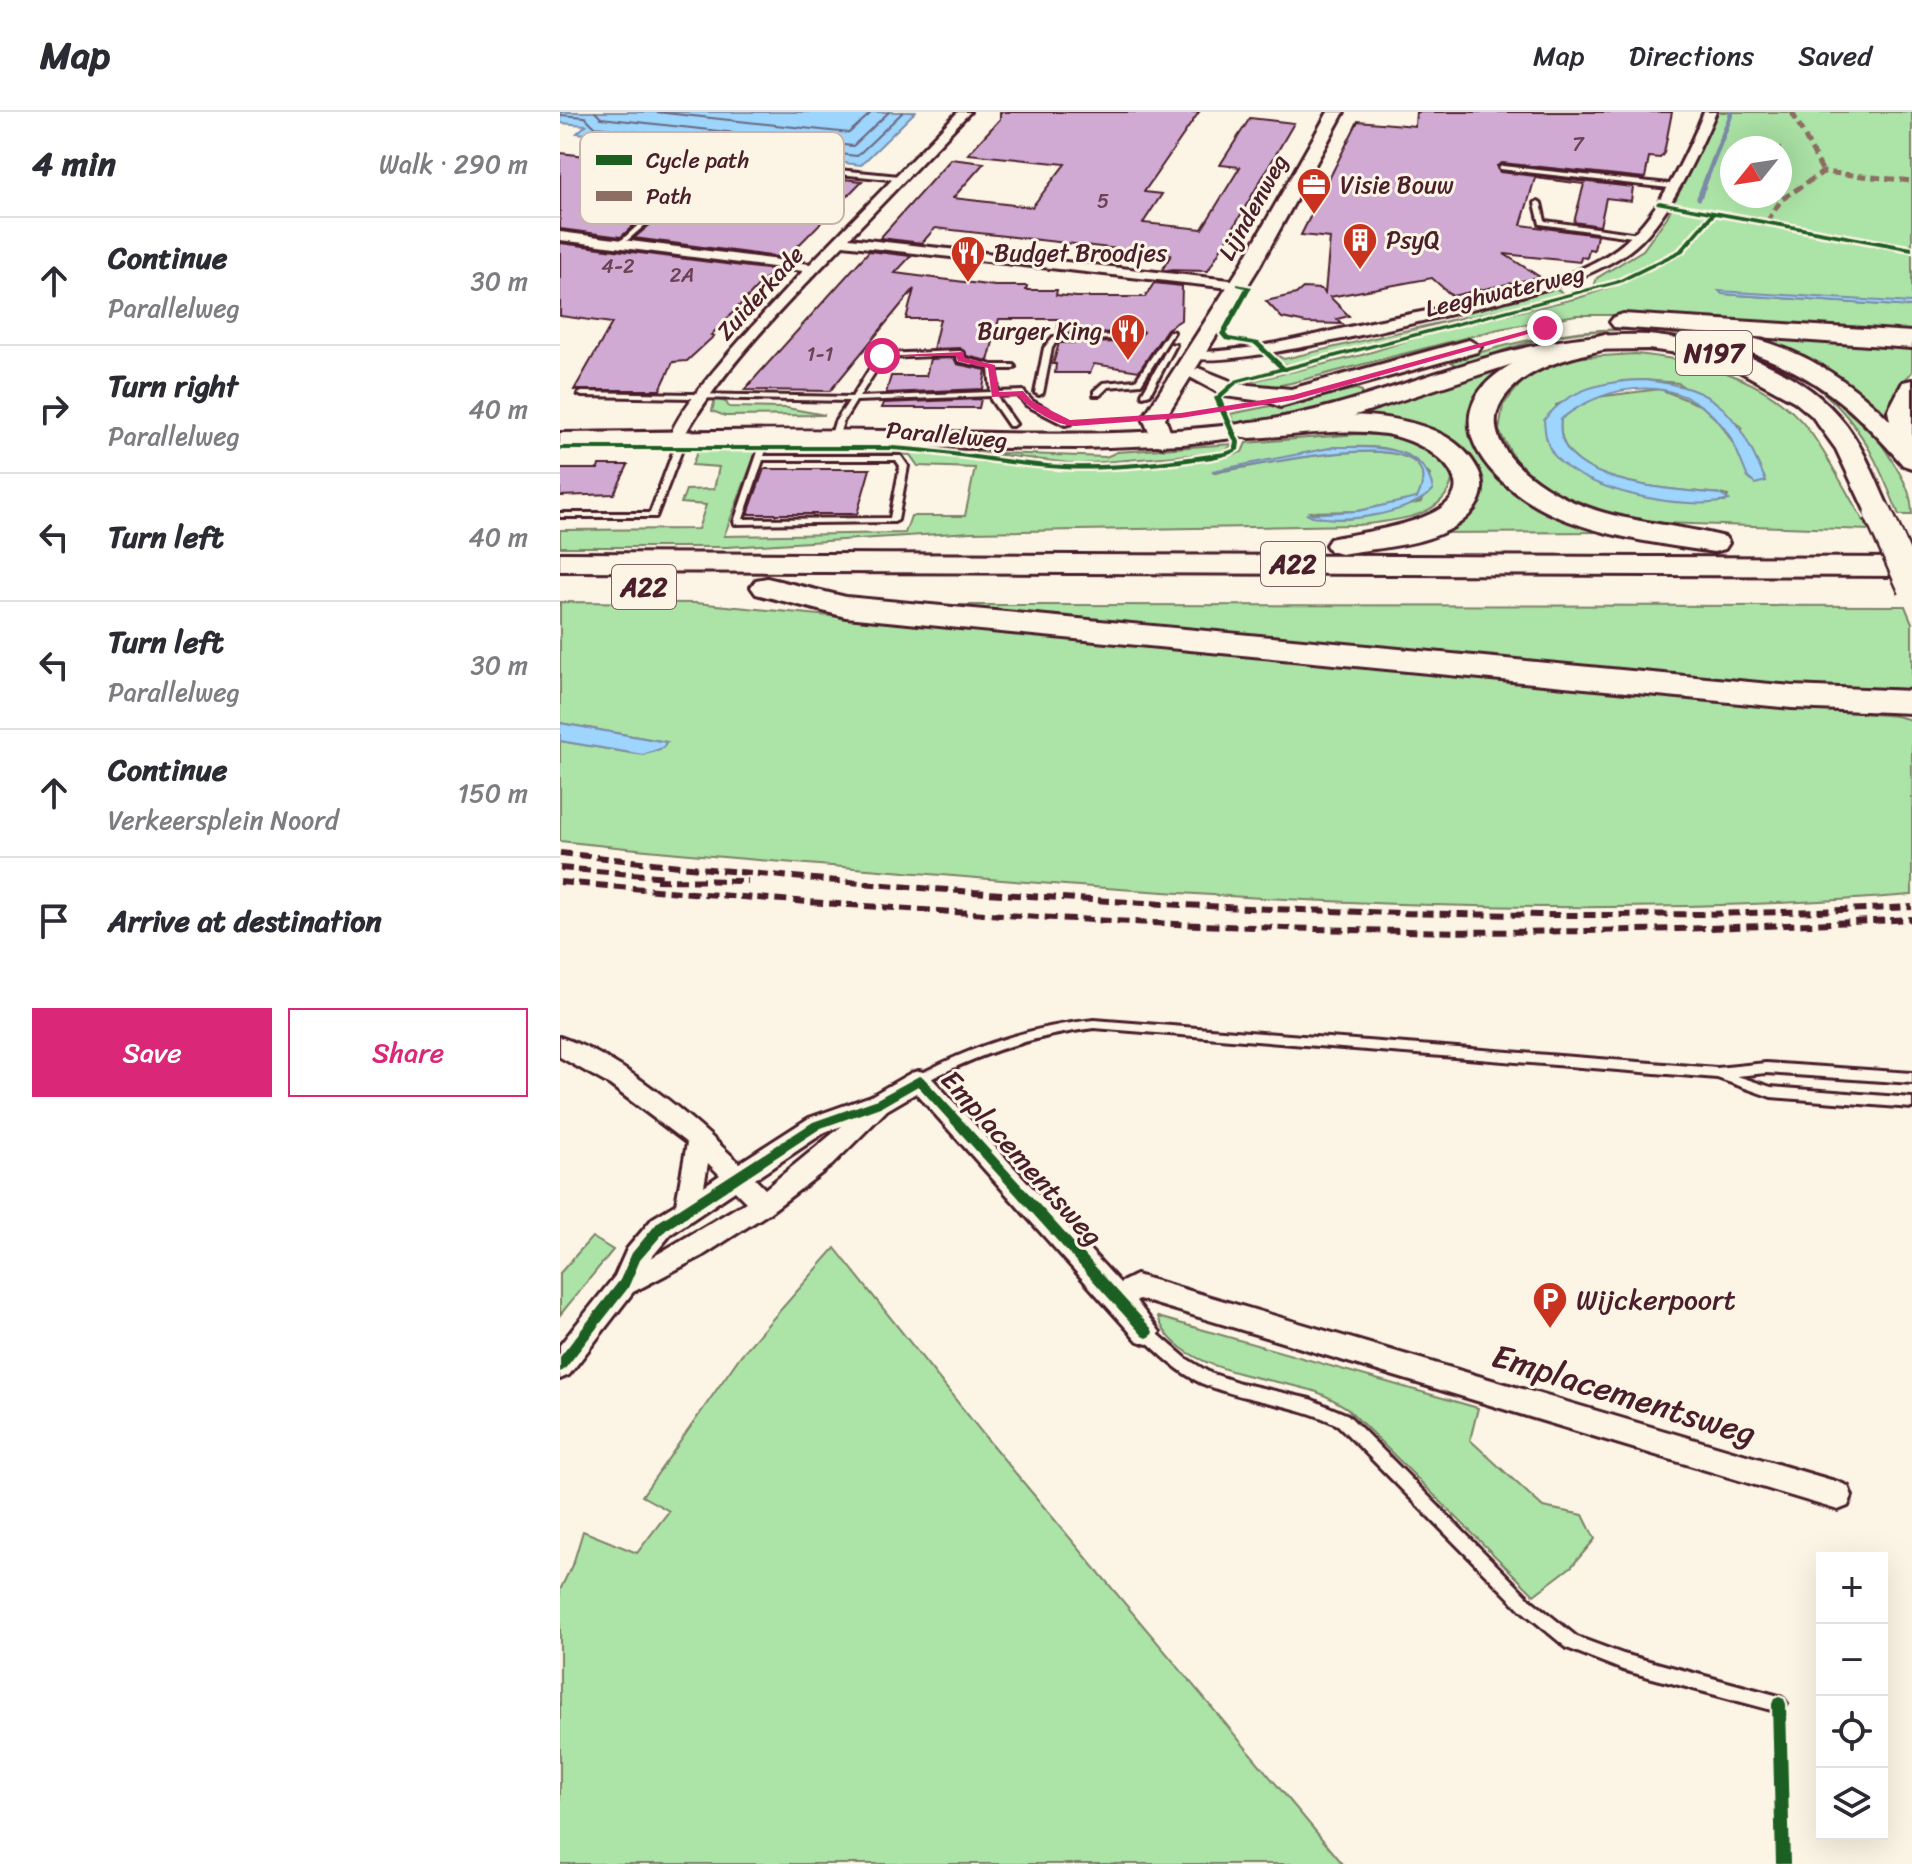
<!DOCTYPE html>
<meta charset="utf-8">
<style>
body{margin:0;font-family:Sriracha,sans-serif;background:#f7f7f7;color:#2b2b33}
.controls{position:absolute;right:24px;bottom:24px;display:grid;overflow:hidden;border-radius:0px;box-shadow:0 8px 32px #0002}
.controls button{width:72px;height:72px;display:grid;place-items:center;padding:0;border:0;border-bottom:2px solid #e1e1e2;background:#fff;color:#2b2b33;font:40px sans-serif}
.compass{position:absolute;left:1160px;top:24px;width:72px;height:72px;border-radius:50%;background:#fff;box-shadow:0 8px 32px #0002;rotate:240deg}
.stop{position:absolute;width:24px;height:24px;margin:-18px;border:6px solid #db2777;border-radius:50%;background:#fff}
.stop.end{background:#db2777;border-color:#fff;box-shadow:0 2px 8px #0008}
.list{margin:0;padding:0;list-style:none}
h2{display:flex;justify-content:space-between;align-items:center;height:104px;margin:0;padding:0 32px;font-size:34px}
h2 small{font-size:26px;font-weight:400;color:#7c7c81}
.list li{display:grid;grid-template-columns:52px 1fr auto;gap:24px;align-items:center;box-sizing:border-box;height:128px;padding:0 32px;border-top:2px solid #e1e1e2}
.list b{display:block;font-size:30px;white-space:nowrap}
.list p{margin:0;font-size:26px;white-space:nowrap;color:#7c7c81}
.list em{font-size:26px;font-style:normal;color:#7c7c81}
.actions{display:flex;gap:16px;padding:24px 32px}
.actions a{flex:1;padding:18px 0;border:2px solid #db2777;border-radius:0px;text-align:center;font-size:28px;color:#db2777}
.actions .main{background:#db2777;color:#fff}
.icon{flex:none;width:44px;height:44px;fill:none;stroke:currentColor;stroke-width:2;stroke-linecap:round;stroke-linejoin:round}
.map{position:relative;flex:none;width:1352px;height:1752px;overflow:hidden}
header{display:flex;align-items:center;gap:48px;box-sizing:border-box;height:112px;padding:0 40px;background:#fff;border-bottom:2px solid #e1e1e2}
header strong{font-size:38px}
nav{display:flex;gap:44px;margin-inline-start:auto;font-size:28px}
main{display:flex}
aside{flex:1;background:#fff}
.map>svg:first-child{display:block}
.green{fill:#ace3a6;stroke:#7b8168;stroke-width:2;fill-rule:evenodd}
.water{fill:#9dd5fc;stroke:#7c8ca8;stroke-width:2}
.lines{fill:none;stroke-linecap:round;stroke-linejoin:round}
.shore{stroke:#6b687f;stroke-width:2}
.stream{stroke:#7c8ca8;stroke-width:5}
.building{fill:#d0aad3;stroke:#4a1f2b;stroke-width:2}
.lane-casing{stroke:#4a1f2b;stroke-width:6}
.street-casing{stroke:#4a1f2b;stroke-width:6}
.secondary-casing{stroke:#4a1f2b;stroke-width:6}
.primary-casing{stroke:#4a1f2b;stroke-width:6}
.highway-casing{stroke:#4a1f2b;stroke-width:6}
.lane{fill:#fcf5e5;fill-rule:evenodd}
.street{fill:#fcf5e5;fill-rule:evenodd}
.secondary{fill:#fcf5e5;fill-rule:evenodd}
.primary{fill:#fcf5e5;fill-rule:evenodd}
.highway{fill:#fcf5e5;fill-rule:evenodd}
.rail{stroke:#4a1f2b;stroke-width:6;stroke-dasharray:12 6;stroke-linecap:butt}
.primary-bridge-casing{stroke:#4a1f2b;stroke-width:32;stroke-linecap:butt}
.primary-bridge{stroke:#fcf5e5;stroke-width:27}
.quiet{stroke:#8d6e63;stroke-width:5;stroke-dasharray:9 5;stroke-linecap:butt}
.cycleway-casing{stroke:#fcf5e5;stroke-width:5}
.cycleway{fill:#1b5e20;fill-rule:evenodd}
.route{fill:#db2777}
.labels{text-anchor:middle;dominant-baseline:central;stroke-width:6;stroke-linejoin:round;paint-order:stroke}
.far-number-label{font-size:20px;fill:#6c4255}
.far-poi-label{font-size:24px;fill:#4a1f2b;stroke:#fcf5e5;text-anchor:start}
.far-street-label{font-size:24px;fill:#4a1f2b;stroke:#fcf5e5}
.shield{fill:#fcf5e5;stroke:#7f5f63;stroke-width:2}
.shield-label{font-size:26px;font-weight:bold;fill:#4a1f2b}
.street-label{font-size:28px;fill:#4a1f2b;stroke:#fcf5e5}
.poi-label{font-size:28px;fill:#4a1f2b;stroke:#fcf5e5;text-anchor:start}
.near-street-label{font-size:34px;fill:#4a1f2b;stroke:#fcf5e5}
.key{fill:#fcf5e5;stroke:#c7b5ad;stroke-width:2}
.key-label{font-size:22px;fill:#4a1f2b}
</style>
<header>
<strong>Map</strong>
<nav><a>Map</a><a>Directions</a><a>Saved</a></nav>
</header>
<main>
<aside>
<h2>4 min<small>Walk · 290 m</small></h2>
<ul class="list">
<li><svg class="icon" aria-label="ahead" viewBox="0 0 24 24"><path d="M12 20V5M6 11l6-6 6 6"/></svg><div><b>Continue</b><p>Parallelweg</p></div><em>30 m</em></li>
<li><svg class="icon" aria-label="right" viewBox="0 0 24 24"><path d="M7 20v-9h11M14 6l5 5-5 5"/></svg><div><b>Turn right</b><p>Parallelweg</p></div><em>40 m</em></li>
<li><svg class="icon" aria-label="left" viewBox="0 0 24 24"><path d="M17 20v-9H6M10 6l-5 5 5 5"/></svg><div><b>Turn left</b></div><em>40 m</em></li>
<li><svg class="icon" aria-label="left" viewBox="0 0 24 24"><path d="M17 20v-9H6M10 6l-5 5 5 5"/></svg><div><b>Turn left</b><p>Parallelweg</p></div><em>30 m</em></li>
<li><svg class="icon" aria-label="ahead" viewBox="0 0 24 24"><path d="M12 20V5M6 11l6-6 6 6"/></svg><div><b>Continue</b><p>Verkeersplein Noord</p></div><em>150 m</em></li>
<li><svg class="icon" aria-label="arrive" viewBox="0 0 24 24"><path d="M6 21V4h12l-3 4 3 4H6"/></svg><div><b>Arrive at destination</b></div></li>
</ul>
<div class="actions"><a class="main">Save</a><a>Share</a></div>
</aside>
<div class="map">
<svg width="1352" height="1752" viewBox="0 0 1352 1752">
<rect width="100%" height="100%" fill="#fcf5e5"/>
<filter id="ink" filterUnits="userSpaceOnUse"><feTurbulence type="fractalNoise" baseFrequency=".0125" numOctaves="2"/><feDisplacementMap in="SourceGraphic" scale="16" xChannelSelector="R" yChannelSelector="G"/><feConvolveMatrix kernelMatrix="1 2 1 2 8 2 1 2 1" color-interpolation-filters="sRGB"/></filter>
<g filter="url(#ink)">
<g class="green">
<path d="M1158 0H1352V192L1162 182 1352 195V219L1094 203H1016L939 217 731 271 710 275 676 273 802 243 884 217 1018 186 1061 172 1053 170 872 214 734 254 724 252 715 242 724 247 904 205 900 200 996 177 1005 182 1034 174 1037 166 1083 138 1107 105ZM1172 36H1220V84H1172Z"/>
<path d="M1061 217C1161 222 1274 250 1328 342 1341 363 1352 378 1352 403H1339C1325 369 1312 335 1288 306 1224 227 1098 207 1002 223 965 229 932 242 898 255L890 249C947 232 1001 218 1061 217Z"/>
<path d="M1158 220 1352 233V260L1334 280 1331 304 1319 301 1210 235Z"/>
<path d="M1075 242C1140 248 1211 266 1251 321 1273 352 1289 386 1309 418L1102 411 1049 401 997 381 958 353 939 319 943 293 965 266 1009 246ZM1084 268 1118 271 1182 315 1174 333 1161 312 1142 294 1100 277 1029 286 1001 307C991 374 1115 377 1159 382L1168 384 1165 390 1088 385 996 346V293L1062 269Z"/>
<path d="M954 251 924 336 1047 420 871 421 896 413 923 382 916 354 899 337 789 306Z"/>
<path d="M796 277 802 279V287L676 313 670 302Z"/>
<path d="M155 287 166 290 169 295 227 296 265 303 165 304 152 299Z"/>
<path d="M798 322C833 323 881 328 892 368 884 407 831 409 798 413L411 420 167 435H0V418L138 417 146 393 121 391 126 378 154 377 159 355 132 353 138 338H197L164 424 345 421 351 404H405L415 356 358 354 350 343 297 339 373 340 496 357H547L669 344 682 340 686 331ZM775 335C818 335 839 331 870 363L861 390C829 398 780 417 750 400L798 399 858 386C898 300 682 360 653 360Z"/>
<path d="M673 332 665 339 653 341 518 352 415 340 546 345 557 340Z"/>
<path d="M0 490 136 491 1010 576 1336 604 1352 608V783C1033 808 711 791 393 764 262 753 131 744 0 729V629L77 642 106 630 0 611Z"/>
<path d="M369 493 1345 494 1352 511V577L1222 573Z"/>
<path d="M32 1125 53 1138 0 1203V1161Z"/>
<path d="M275 1136 427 1327 783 1752H0V1478L14 1449 23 1419 77 1441 109 1399 82 1384 181 1243Z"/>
<path d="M598 1205 918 1296 910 1328 983 1395 1023 1403 1035 1427 1012 1454 974 1483 787 1296C777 1290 766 1283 754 1279 708 1265 615 1259 598 1205Z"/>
</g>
<g class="water">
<path d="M0 0H355L301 53 17 21 26 13 0 11Z"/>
<path d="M1159 179 1352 191V195L1162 182Z"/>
<path d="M1084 268C1162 276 1176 302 1206 369L1195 372 1188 366C1180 347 1173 325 1159 310 1116 262 1048 270 1001 307 991 374 1115 377 1159 382L1169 388C1128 400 1021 379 994 343 986 332 985 321 984 308 1009 276 1045 269 1084 268Z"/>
<path d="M775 335C813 335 865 331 873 378 851 402 777 414 746 402L798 399 857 386C900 299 679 361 652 359Z"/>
<path d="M0 611 106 630 103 636 83 643 0 629Z"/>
</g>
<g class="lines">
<g class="shore">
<path d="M35 0 41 6 293 34 329 0"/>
<path d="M96 0 289 21 312 0"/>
<path d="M0 3 25 5 35 15 297 44 343 0"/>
</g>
<path class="stream" d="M1139 86 1172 0"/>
</g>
<g class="building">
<path d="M440 0H639L584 80 602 82 583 111 642 117 680 55 660 53 690 6 734 11 648 159 602 158 611 143 375 116 362 131 320 126 391 47 424 51 393 86 472 95 505 52 408 42 440 7Z"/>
<path d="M856 0H1112L1104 41 1100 46 1089 45 1085 66 942 51 937 54 940 60 1073 75 1071 89 1046 86 1040 114 1014 110 1024 72 975 66 961 113 1037 123 1034 138 1029 137 1027 146 1021 145 1020 150 944 142 980 165 892 184 872 166 770 185 789 204 777 207 782 212 746 211 722 206 706 189 736 182 743 176 761 177 765 181 770 126 741 123 798 9 855 14Z"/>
<path d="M0 41 95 52 69 74 88 100 61 125 0 117Z"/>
<path d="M188 57 302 69 226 146 74 126 151 62 170 63Z"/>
<path d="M0 131 214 158 151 223 154 224 127 249 113 250 100 278H14L52 211 0 204Z"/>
<path d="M309 139 351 144 335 161 435 174H467L466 178H497L496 183 517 185H585L594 171 622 174 621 208 607 217 579 259 534 252 530 261H495L496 252H493L499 231 571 230 584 220 577 215 568 220 497 222 499 207H439L428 249 407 244 400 236 373 237 380 207H346L354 177 270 279 184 278Z"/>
<path d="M394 246 397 252 426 258 423 277 326 281 331 264H366L370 247Z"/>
<path d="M421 287 419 296H322L324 291Z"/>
<path d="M39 353H68L54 382 0 384V357H38Z"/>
<path d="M204 357H310L297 402H188Z"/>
</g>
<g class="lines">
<g class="lane-casing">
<g id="lane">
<path d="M189 49 339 64 342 66 339 68 189 53 146 60 62 133 57 132 142 57Z"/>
<path d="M942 54 1109 72 1112 74 1109 76 940 57 939 56Z"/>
<path d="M978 89 981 91 985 109 1079 122 1082 124 1079 126 980 112 975 91Z"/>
<path d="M578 218 581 220 580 221 571 227 497 228 492 236 483 281 479 283 475 281 484 236 493 225 569 223Z"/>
<path d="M609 219 614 220 581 272 548 275 540 283H534V279L543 271 576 268Z"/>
<path d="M610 232 616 233 590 282 583 284 582 282Z"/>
<path d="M400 239 404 241V246L432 253H454L455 255 451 257H436L438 280 463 279 472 289 512 311 505 313 466 293 458 283 438 284 439 288 456 312 452 314H449L431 288V284L296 289 283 310 278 326 274 328 270 326 275 310 289 289 22 284 18 282 22 280 292 285 319 242ZM397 243 398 249 429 256 431 280 299 285 324 246Z"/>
<path d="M203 325 210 327 204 344H341L348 354 338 408 334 410 175 412 174 410ZM203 348H336L340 354 330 406 183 407Z"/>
<path d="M112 326H118L123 335 96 405H0V401H90L115 335 111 328Z"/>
<path d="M534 908 1157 956 1206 951 1352 961V971L1206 961 1177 964 1211 975 1352 986V996L1211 985 1157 966 534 916C472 924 418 942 363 971L359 973 355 971 353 968 355 965C412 934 470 915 534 908Z"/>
<path d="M587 1215 592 1217 627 1247 650 1261 680 1271 750 1287 788 1303 971 1488 1017 1525 1063 1542 1219 1584 1224 1587 1227 1592 1224 1597 1219 1600 1063 1558 1007 1536 961 1498 778 1313C735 1291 686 1290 641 1271 618 1260 600 1242 582 1225L580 1221 582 1217Z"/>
</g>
</g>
<g class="street-casing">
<g id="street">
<path d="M398 0H410L289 126 679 169 686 173 679 177 283 133C225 193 160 258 120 331H110C103 306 221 184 243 159L0 128V120L250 152Z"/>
<path d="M1144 0H1156C1138 41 1106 113 1069 139 1044 157 1015 168 986 177 942 191 653 264 629 244L636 240C698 239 756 222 816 209 886 194 1012 177 1065 130 1101 98 1126 44 1144 0Z"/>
<path d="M0 925C65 947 131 1004 179 1051L249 1006 311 984 351 961 359 959 367 961 560 1171 576 1163 1278 1370 1288 1374 1292 1384 1288 1394 1278 1398 579 1187 576 1189 600 1220 596 1229 587 1232 578 1229 356 981 327 998 272 1053 209 1101 142 1144 73 1180 9 1263 0 1267V1233L55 1164 67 1137 93 1106 116 1092 127 1031 50 973 0 945ZM282 1014 205 1077 195 1067 265 1020ZM148 1051 160 1063 144 1074ZM175 1079 186 1090 91 1146 111 1122Z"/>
</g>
</g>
<g class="secondary-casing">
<path id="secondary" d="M768 0H784L699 155 605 306 613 327 602 334 594 332 583 306 680 155Z"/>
</g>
<g class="primary-casing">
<g id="primary">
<path d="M1088 223C1161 231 1239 252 1286 313 1306 340 1317 371 1331 401L1327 407H1309L1276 337 1252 304 1234 289 1170 254 1133 243 1088 237 1018 238 974 245 780 308 715 321 623 332 524 336 0 335V321C109 320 218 317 327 319 449 321 573 327 695 310 834 290 945 217 1088 223Z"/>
<path d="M1192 226C1258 243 1308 282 1352 332V356L1343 353C1294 296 1256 263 1184 238L1180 233Z"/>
<path d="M909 228 921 235 917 240 720 295 709 290 665 284 626 263 638 256 678 272 731 277Z"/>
</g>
</g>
<g class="highway-casing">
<g id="highway">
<path d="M1063 202 1352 220V236L1054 215 1050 210 1054 205Z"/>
<path d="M1045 222 1058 230 1054 235C1023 243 988 249 962 268 897 316 967 370 1016 391 1064 411 1115 412 1165 425L1169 431 1165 437 1154 440C1100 432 1044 425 994 403 933 376 866 306 947 255 976 236 1012 230 1045 222Z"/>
<path d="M1352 268V353L1342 351 1338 345 1328 299 1343 270Z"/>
<path d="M785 303C832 304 897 312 919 360 926 376 921 391 908 404 878 434 820 435 781 442L770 439 766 433 770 427C797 420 934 408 885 352 870 336 847 326 826 322 781 315 735 324 690 326L680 324 676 318 680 312 690 310Z"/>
<path d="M0 441 1352 446V464L0 459Z"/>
<path d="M207 466 286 485 1232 574 1352 579V601L1232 596 286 505 196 482 191 475 196 468Z"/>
</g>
</g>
<use href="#lane" class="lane"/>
<use href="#street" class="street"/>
<use href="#secondary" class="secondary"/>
<use href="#primary" class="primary"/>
<use href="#highway" class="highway"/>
<g class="rail">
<path d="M0 741C448 792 901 817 1352 795"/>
<path d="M0 756 107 765"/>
<path d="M96 768 188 769"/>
<path d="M0 770C280 794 561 814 842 819 1012 822 1182 816 1352 807"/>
</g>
<g class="primary-bridge-casing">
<path id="primary-bridge" d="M1318 401 1352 476"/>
</g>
<use href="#primary-bridge" class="primary-bridge"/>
<g class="quiet">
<path d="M1232 0 1263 60"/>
<path d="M1207 110 1221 88 1263 60 1352 69"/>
</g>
<g class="cycleway-casing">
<g id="cycleway">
<path d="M1099 89 1352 135V139L1155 103 1123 140 1060 171 728 258 727 259H722L679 270 661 286 680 330 679 338C663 348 639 348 620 351 581 355 542 359 503 357 446 354 389 341 332 338H0V334H332C390 337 447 350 504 353 558 355 612 348 665 340L673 337 674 330 654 286 675 268 719 256 695 233 665 228 660 222 685 176 677 174V172L692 175 666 222 669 225 699 230 725 255 1056 169 1119 138 1150 102 1097 92 1096 91Z"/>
<path d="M359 964 363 965 591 1216 593 1220 591 1224 587 1226 583 1224 358 974 323 994 261 1016 106 1118 80 1148 68 1176 4 1258 0 1260V1245L60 1168 72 1141 98 1110 253 1010 315 988Z"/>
<path d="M1219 1585 1224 1587 1226 1592 1230 1752H1216L1212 1592 1214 1587Z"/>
</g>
</g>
<use href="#cycleway" class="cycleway"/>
</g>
</g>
<path class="route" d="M982 214 989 216 734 288 621 306 515 314C497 314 470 297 458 284L432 285 428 256 398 249 396 244H317L403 240 405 246 435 253 439 280 463 279 472 289 510 308 621 301 733 283Z"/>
<defs>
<g id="office-pin" transform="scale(1.8)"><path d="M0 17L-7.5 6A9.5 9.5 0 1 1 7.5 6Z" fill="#c8321e" stroke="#fcf5e5"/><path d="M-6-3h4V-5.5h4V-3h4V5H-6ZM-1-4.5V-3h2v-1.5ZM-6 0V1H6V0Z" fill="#fff"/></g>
<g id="building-pin" transform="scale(1.8)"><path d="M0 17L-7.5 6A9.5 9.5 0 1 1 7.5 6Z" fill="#c8321e" stroke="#fcf5e5"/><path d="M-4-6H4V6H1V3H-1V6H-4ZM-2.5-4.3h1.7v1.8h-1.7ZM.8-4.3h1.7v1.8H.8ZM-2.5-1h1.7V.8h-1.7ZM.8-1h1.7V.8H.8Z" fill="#fff"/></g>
<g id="restaurant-pin" transform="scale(1.8)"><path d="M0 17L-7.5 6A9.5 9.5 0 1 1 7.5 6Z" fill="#c8321e" stroke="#fcf5e5"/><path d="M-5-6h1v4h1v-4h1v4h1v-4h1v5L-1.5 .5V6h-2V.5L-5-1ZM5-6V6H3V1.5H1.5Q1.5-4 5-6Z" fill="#fff"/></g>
<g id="parking-pin" transform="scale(1.8)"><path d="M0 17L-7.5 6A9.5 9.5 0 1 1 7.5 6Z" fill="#c8321e" stroke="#fcf5e5"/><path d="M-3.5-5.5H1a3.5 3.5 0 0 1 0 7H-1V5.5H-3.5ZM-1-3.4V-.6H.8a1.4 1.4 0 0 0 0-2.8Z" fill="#fff"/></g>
</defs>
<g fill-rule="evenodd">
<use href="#office-pin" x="754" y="73"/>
<use href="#building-pin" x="800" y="128"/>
<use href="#restaurant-pin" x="408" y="141"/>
<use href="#restaurant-pin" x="568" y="219"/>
<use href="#parking-pin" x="990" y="1187"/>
</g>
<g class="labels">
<g class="far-number-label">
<text x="1018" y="32">7</text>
<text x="543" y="89">5</text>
<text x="58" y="154">4-2</text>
<text x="122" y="163">2A</text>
<text x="260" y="242">1-1</text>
</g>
<g class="far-poi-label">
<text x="780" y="73">Visie Bouw</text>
<text x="826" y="128">PsyQ</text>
<text x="434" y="141">Budget Broodjes</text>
<text x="542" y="219" text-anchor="end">Burger King</text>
</g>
<g class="far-street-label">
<text transform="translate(693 95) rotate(-61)">Lijndenweg</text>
<text transform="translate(945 179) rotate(-13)">Leeghwaterweg</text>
<text transform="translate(200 181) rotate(-48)">Zuiderkade</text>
<text transform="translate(387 323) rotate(5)">Parallelweg</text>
</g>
<g class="shield">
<rect x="1116" y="219" width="76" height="44" rx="6"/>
<rect x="701" y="430" width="64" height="44" rx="6"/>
<rect x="52" y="453" width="64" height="44" rx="6"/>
</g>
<g class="shield-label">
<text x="1154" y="241">N197</text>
<text x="733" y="452">A22</text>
<text x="84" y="475">A22</text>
</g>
<g class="street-label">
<text transform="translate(462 1046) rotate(48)">Emplacementsweg</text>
</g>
<g class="poi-label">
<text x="1016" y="1187">Wijckerpoort</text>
</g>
<g class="near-street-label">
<text transform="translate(1064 1283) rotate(17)">Emplacementsweg</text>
</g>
</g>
<rect x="20" y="20" width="264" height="92" rx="12" class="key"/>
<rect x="36" y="43" width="36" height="10" fill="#1b5e20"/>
<rect x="36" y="79" width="36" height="10" fill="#8d6e63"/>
<g class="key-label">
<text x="86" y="56">Cycle path</text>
<text x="86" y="92">Path</text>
</g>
</svg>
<div class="controls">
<button>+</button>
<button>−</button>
<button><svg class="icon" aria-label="locate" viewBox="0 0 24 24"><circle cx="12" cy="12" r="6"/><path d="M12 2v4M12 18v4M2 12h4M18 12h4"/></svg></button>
<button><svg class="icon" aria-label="layers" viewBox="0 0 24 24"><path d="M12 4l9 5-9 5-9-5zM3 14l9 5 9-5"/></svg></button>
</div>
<svg class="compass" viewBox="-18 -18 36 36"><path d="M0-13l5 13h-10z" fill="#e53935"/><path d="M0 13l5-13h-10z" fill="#7c7c81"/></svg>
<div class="stop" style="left:322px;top:244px"></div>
<div class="stop end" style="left:985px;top:216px"></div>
</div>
</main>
